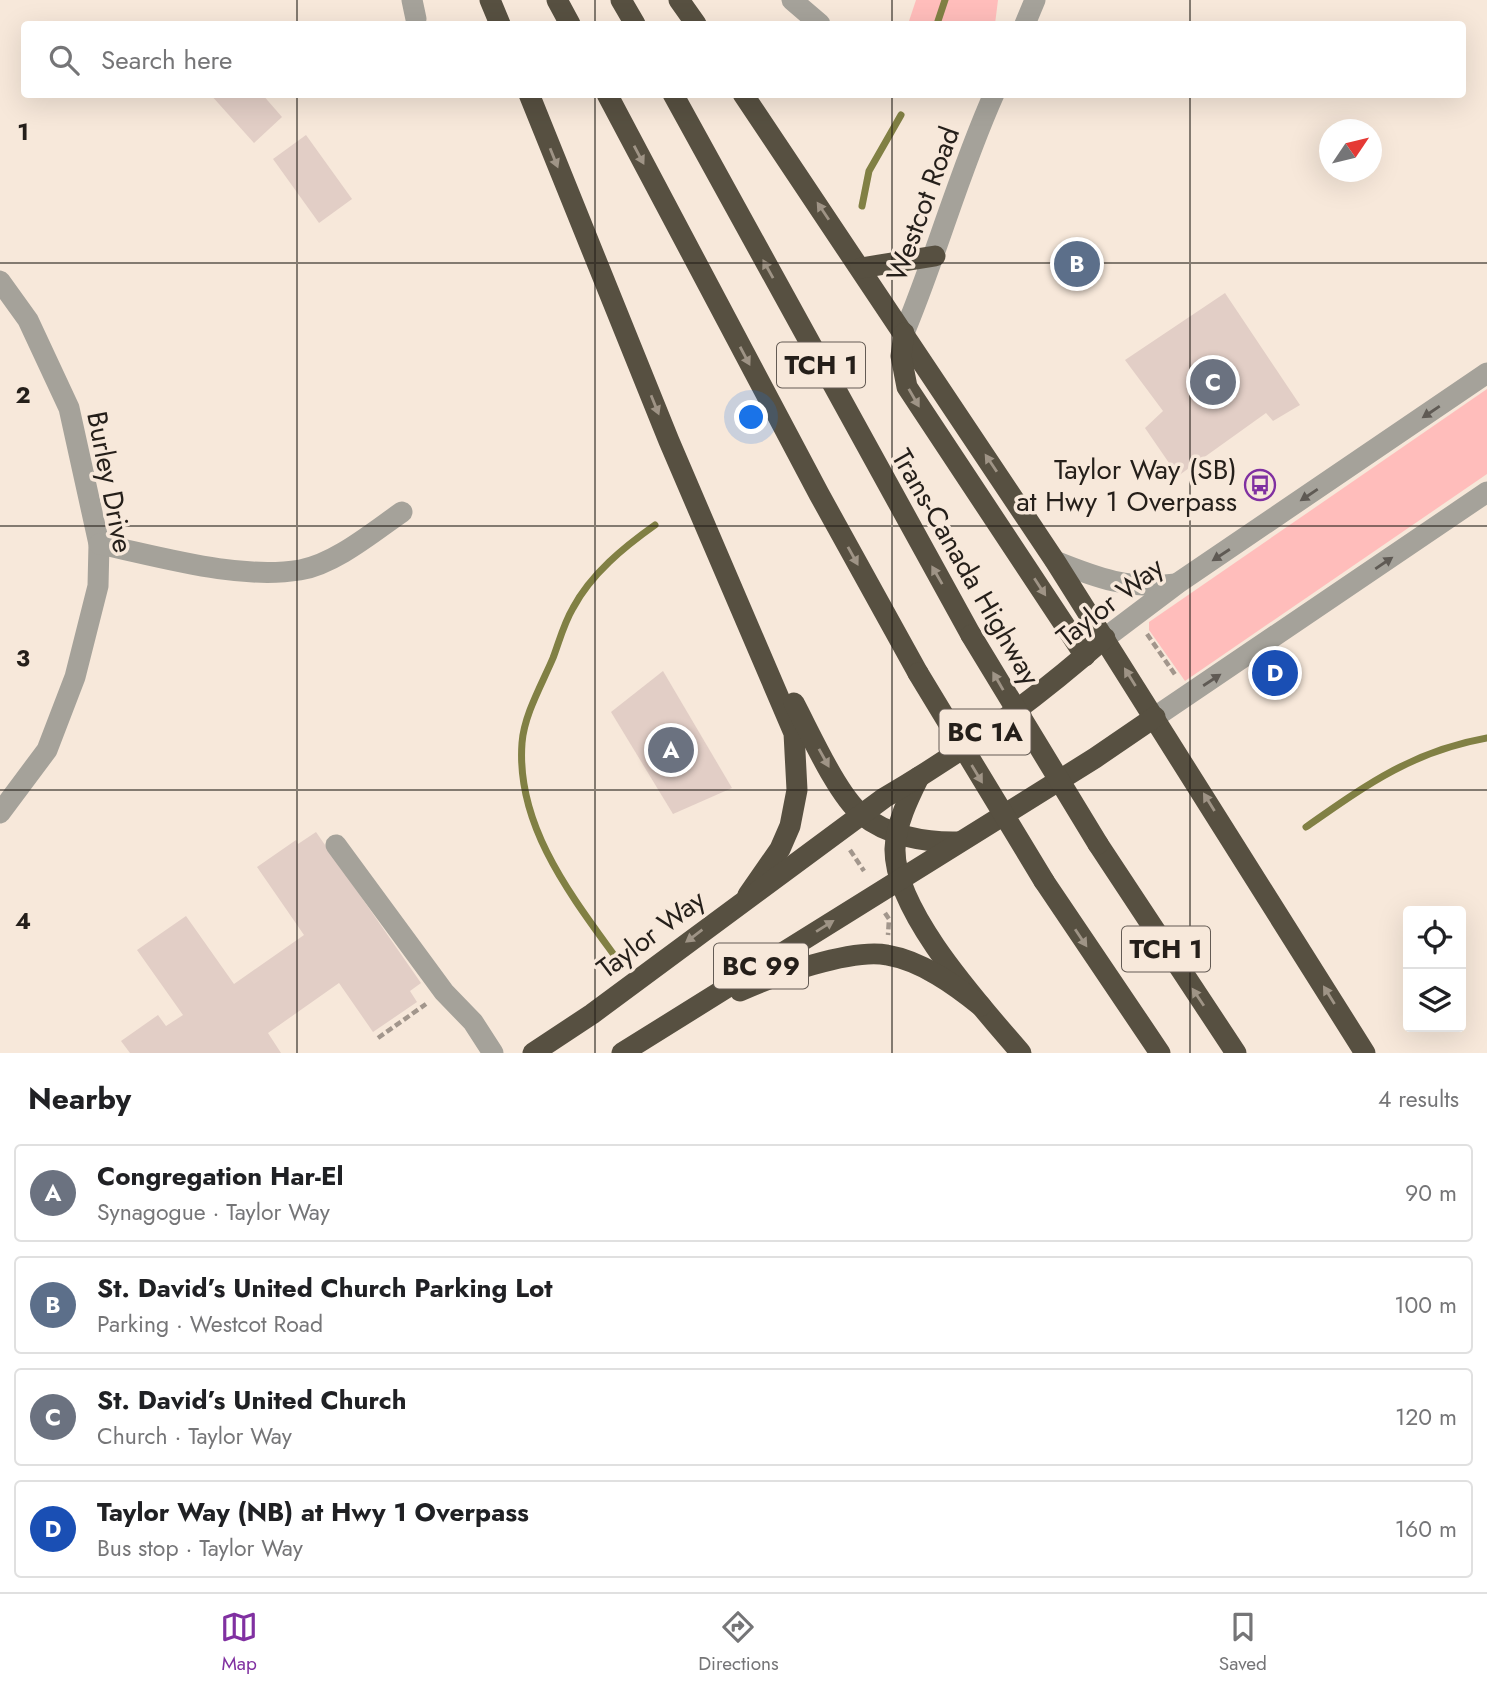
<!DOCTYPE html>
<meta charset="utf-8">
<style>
body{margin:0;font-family:Jost,sans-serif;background:#f2f2f2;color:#202124}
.controls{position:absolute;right:21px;bottom:21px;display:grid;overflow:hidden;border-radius:7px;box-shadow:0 7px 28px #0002}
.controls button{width:63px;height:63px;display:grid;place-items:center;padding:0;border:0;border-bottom:2px solid #e0e0e0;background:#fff;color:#202124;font:35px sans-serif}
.compass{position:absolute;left:1319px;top:119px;width:63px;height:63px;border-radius:50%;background:#fff;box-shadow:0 7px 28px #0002;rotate:55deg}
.you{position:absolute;left:752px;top:418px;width:24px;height:24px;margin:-18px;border:5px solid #fff;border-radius:50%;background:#1a73e8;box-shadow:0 0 0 10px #1a73e833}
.badge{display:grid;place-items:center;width:46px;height:46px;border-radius:50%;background:#8030a1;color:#fff;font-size:23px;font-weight:700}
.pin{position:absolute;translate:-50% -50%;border:4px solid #fff;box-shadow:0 2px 7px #0006}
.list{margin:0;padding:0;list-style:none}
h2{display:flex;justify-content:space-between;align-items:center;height:91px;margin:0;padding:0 28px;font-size:30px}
h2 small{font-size:23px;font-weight:400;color:#757577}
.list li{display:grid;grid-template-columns:46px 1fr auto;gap:21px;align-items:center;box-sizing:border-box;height:98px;margin:0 14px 14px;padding:0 14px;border:2px solid #e0e0e0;border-radius:7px}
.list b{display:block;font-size:26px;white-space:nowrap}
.list p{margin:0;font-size:23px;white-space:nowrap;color:#757577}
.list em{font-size:23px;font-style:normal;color:#757577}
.icon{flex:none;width:38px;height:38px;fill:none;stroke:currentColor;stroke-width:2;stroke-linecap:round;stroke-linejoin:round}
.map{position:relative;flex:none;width:1487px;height:1053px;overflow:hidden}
.search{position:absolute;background:#fff;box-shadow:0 7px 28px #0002;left:21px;right:21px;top:21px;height:77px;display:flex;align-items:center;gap:18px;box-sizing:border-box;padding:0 24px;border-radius:7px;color:#757577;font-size:26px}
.sheet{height:539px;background:#fff}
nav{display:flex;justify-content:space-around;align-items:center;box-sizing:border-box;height:98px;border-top:2px solid #e0e0e0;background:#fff;font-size:19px;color:#757577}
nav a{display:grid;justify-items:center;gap:4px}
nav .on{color:#8030a1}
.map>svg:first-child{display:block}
.green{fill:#ffbdbb}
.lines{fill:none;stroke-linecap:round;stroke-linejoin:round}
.stream{stroke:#818044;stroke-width:7}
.building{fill:#e2cec6}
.path{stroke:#a2968c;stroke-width:4.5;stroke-dasharray:7 3.5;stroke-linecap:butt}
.minor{stroke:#a5a29a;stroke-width:21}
.highway{stroke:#575041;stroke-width:21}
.highway-bridge{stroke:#575041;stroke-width:21}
.oneway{fill:#9f9486}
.oneway2{fill:#5f5a54}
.grid{fill:none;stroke:#251f1a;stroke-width:2;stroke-opacity:0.55}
.labels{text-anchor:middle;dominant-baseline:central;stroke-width:7;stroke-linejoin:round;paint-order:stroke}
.shield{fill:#f7e8da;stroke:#645b54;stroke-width:2}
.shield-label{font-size:26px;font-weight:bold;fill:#251f1a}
.street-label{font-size:28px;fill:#251f1a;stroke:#f7e8da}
.poi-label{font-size:28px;fill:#251f1a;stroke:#f7e8da;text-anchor:end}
.grid-label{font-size:23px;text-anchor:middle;font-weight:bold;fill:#251f1a;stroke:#f7e8da;stroke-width:7;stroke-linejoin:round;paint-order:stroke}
</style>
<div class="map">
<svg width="1487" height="1053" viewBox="0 0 1487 1053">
<rect width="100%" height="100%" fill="#f7e8da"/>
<g class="green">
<path d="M916 0H998L995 24H908Z"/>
<path d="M1487 389V474L1185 681 1149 630V622Z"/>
</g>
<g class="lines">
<g class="stream">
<path d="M937 24 945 0"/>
<path d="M862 206 869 171 901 115"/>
<path d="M1306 827C1366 785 1413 751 1487 738"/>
<path d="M614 955C569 893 516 824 522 743 524 715 542 684 553 658 559 642 564 623 573 608 591 574 624 547 655 525"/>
</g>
</g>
<g class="building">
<path d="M210 94H262L282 117 254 143Z"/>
<path d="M306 135 352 199 319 223 273 159Z"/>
<path d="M1225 293 1300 405 1273 421 1266 413 1178 476 1145 428 1163 411 1125 360Z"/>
<path d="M663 671 732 788 673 814 611 712Z"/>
<path d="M316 832 421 983 410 991 417 1002 373 1032 339 983 268 1033 281 1053H130L121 1041 158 1015 166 1026 183 1015 137 950 186 916 234 984 304 935 257 867 296 840 298 844Z"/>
</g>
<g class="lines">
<g class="path">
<path d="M1147 634 1176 676"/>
<path d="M850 850 864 871"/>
<path d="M885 913 889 919 888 935"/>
<path d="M378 1038 426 1004"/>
</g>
<g class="minor">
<path d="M412 0 416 19"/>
<path d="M792 0 820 24"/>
<path d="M1025 24 1035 0"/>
<path d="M0 281 28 320 69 408 99 544 98 586 75 677 47 750 0 813"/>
<path d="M904 333C937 254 959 172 994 94"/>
<path d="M99 544C161 557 238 580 300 570 335 564 373 532 402 512"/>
<path d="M1055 561C1097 578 1130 590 1176 584"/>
<path d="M1105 638 1178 583 1487 373"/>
<path d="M1155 717 1487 492"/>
<path d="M336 845 444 992 473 1022 493 1053"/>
</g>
<g class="highway">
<path d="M490 0 500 24"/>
<path d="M557 0 570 24"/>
<path d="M621 0 635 24"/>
<path d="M679 0 696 24"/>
<path d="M529 94 669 441 794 733 797 790 790 826 780 849 748 895"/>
<path d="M607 94 819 494 918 673"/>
<path d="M673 94 971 635"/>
<path d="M743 94 1055 561 1365 1053"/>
<path d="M861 268 935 256"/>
<path d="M904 333 901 356 907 387 1085 656"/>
<path d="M794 703C810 733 837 794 861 814 887 836 927 843 959 842"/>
<path d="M919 777C908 799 896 824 895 849 894 912 981 1006 1021 1053"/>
<path d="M1098 844 1236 1053"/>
<path d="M1044 881 1160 1053"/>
<path d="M740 991C773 976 852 948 887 955 922 961 955 985 981 1006"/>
<path d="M533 1053 592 1014 884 798C963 752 1037 698 1105 638"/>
<path d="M622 1053 1095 758 1155 717"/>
</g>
<g class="highway-bridge">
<path d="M971 635 1098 844"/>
<path d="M918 673 1044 881"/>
</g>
</g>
<defs><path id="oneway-solid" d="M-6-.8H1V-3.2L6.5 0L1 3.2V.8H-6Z" transform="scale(1.75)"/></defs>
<g class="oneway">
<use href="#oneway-solid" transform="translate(639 155) rotate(62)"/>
<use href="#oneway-solid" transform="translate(554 158) rotate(68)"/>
<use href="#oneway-solid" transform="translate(823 211) rotate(-124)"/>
<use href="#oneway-solid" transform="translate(768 269) rotate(-119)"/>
<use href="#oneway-solid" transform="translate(745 356) rotate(62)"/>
<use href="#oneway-solid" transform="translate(914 398) rotate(60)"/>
<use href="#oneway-solid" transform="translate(655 405) rotate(68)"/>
<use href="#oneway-solid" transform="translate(991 463) rotate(-124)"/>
<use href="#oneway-solid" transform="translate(853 556) rotate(61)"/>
<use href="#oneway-solid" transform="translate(937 575) rotate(-120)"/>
<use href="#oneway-solid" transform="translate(1040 587) rotate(57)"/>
<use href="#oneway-solid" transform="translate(1130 677) rotate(-122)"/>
<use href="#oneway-solid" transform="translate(998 681) rotate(-120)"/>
<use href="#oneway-solid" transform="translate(824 758) rotate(61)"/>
<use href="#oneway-solid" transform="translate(977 774) rotate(59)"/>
<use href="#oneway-solid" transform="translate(1209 802) rotate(-122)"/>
<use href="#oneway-solid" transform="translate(825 926) rotate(-32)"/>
<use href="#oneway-solid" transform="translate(694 936) rotate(143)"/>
<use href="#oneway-solid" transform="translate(1081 938) rotate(56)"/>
<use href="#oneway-solid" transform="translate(1329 995) rotate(-122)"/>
<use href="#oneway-solid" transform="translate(1198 997) rotate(-124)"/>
</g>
<g class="oneway2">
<use href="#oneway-solid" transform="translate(1431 412) rotate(146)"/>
<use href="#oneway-solid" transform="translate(1309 495) rotate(146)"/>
<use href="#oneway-solid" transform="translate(1221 555) rotate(147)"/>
<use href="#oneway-solid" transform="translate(1384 563) rotate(-34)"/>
<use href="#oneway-solid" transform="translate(1212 680) rotate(-33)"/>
</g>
<path class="grid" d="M297 0V24M595 0V24M892 0V24M1190 0V24M297 94V1053M595 94V1053M892 94V1053M1190 94V1053M0 263H1487M0 526H1487M0 790H1487"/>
<defs>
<g id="bus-ring" transform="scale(1.575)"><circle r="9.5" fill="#f7e8da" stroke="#8030a1" stroke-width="1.5"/><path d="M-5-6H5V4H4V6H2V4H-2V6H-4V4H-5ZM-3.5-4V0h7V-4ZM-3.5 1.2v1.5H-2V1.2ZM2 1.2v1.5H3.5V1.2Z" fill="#8030a1"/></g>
</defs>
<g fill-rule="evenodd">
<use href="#bus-ring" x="1260" y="485"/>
</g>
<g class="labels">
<g class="shield">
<rect x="777" y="342.5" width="88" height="45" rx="5"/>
<rect x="939.5" y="709.5" width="91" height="45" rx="5"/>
<rect x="1122" y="926.5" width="88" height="45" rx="5"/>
<rect x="714" y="943.5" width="94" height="45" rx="5"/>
</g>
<g class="shield-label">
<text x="821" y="365">TCH 1</text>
<text x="985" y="732">BC 1A</text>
<text x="1166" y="949">TCH 1</text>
<text x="761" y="966">BC 99</text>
</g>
<g class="street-label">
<text transform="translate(923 204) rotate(-70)">Westcot Road</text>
<text transform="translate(110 482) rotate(79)">Burley Drive</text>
<text transform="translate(966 567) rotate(60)">Trans-Canada Highway</text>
<text transform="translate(1110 602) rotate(-38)">Taylor Way</text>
<text transform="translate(651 934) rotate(-37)">Taylor Way</text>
</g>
<g class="poi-label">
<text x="1237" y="469">Taylor Way (SB)<tspan x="1237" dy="32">at Hwy 1 Overpass</tspan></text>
</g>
</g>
<g class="grid-label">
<text x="23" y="140">1</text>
<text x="23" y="403">2</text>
<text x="23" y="666">3</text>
<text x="23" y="929">4</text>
</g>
</svg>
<div class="controls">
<button><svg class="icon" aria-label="locate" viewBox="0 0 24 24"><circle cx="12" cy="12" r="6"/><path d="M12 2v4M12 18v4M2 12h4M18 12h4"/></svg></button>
<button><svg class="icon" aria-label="layers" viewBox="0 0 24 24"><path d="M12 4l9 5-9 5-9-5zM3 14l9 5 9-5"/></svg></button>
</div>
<svg class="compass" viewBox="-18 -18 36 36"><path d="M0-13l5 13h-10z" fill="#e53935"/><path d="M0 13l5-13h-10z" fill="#757577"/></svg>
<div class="you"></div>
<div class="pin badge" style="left:671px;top:750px;background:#6b7280">A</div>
<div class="pin badge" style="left:1077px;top:264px;background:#5c6f8a">B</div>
<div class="pin badge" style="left:1213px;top:382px;background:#6b7280">C</div>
<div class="pin badge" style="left:1275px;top:673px;background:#1a4fb4">D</div>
<div class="search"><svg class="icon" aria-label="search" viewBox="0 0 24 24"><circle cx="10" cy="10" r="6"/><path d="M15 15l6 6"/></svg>Search here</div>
</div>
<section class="sheet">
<h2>Nearby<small>4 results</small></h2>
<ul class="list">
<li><span class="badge" style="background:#6b7280">A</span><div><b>Congregation Har-El</b><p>Synagogue · Taylor Way</p></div><em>90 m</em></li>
<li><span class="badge" style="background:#5c6f8a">B</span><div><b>St. David’s United Church Parking Lot</b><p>Parking · Westcot Road</p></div><em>100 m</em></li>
<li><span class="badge" style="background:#6b7280">C</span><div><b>St. David’s United Church</b><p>Church · Taylor Way</p></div><em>120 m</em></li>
<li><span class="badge" style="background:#1a4fb4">D</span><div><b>Taylor Way (NB) at Hwy 1 Overpass</b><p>Bus stop · Taylor Way</p></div><em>160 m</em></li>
</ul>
</section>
<nav>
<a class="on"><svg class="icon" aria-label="map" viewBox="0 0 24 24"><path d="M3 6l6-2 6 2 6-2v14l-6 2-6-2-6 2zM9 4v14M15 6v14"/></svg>Map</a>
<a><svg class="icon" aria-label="directions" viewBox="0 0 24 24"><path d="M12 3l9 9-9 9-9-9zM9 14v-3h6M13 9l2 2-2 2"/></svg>Directions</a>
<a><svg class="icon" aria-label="saved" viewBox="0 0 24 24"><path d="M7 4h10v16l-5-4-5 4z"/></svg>Saved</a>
</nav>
